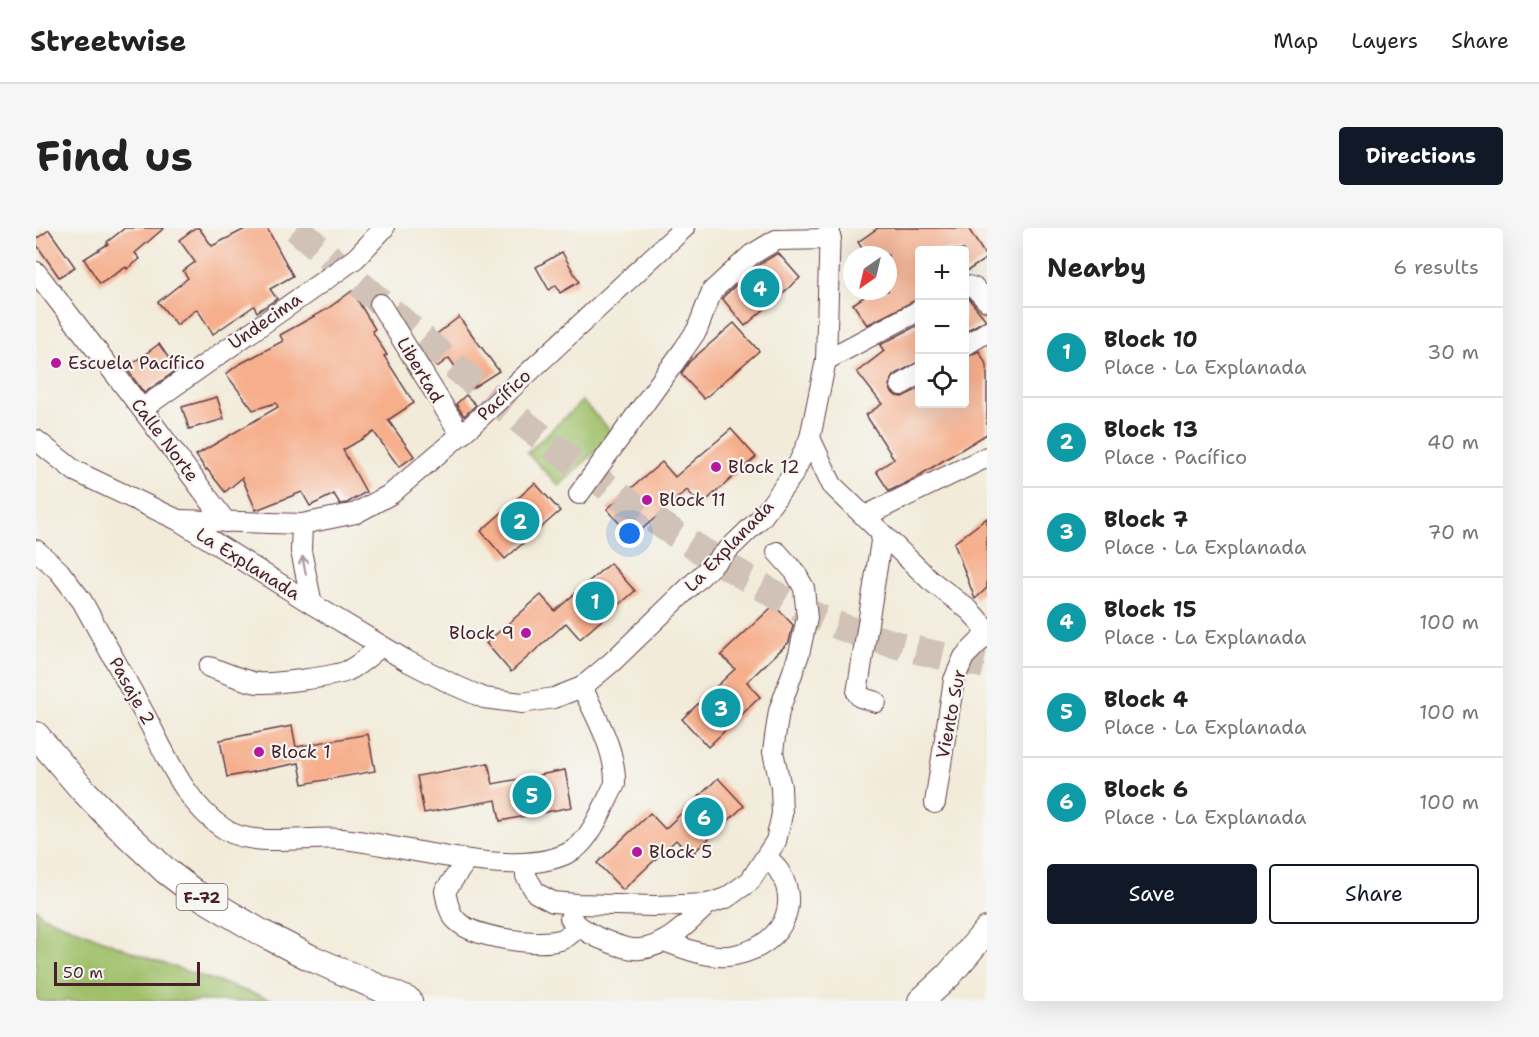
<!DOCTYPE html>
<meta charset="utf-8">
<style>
body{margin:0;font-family:"Shantell Sans",sans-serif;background:#f6f6f6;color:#222}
.controls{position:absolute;right:18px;top:18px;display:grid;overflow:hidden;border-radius:6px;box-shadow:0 6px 24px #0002}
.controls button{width:54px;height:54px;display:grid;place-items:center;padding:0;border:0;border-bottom:2px solid #e0e0e0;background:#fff;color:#222;font:30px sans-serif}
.compass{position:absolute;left:807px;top:18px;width:54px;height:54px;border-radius:50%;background:#fff;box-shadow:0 6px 24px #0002;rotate:214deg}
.scale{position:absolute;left:18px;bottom:15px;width:146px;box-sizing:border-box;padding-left:6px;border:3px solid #4a1f2b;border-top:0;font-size:16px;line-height:21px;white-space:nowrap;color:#4a1f2b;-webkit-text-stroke:4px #f6f6f2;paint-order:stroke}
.you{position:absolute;left:594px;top:306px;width:21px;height:21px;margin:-15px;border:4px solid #fff;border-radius:50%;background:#1a73e8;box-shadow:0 0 0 9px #1a73e833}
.badge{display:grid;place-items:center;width:39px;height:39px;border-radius:50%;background:#111827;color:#fff;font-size:20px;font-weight:700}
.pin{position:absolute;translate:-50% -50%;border:3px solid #fff;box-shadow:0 2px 6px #0006}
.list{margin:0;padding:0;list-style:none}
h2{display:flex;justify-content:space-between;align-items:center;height:78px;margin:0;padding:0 24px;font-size:26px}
h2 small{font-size:20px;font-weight:400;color:#767676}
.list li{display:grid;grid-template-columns:39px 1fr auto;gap:18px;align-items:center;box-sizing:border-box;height:90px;padding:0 24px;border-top:2px solid #e0e0e0}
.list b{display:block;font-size:22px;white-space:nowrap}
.list p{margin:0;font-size:20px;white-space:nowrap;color:#767676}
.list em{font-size:20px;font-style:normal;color:#767676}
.actions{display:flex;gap:12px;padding:18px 24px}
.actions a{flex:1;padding:14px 0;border:2px solid #111827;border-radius:6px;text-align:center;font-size:21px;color:#111827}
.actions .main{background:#111827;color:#fff}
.icon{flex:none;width:33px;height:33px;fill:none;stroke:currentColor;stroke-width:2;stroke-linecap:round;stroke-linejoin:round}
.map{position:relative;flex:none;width:951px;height:773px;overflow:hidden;border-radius:6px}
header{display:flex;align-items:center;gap:36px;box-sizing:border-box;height:84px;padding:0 30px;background:#fff;border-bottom:2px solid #e0e0e0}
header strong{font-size:28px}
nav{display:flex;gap:33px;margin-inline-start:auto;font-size:21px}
.intro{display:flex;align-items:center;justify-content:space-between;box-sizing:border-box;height:144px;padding:0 36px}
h1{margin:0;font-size:42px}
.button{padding:15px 27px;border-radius:6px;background:#111827;color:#fff;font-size:21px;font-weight:700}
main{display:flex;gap:36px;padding:0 36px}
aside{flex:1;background:#fff;border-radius:6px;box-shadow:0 6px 24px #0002}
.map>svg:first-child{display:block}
.green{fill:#9ebf68;stroke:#746f4a;stroke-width:1.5}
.building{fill:#f6ae8b}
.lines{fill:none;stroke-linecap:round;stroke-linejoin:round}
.highway-tunnel{stroke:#d0c2b6;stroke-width:28;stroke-dasharray:28 14;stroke-linecap:butt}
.minor-casing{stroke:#633e45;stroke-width:22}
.major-casing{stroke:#633e45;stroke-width:28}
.minor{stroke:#fff;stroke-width:20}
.major{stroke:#fff;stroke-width:26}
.oneway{stroke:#ae9aa0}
.poi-dot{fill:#b5179e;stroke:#f6f6f2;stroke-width:2}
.labels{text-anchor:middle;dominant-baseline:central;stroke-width:4.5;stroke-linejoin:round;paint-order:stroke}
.shield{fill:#f6f6f2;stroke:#7e6067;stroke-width:1.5}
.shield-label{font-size:16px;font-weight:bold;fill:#4a1f2b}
.street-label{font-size:18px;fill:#4a1f2b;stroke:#f6f6f2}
.poi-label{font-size:18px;fill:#4a1f2b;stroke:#f6f6f2;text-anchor:start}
</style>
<header>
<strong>Streetwise</strong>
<nav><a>Map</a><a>Layers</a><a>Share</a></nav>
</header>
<div class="intro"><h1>Find us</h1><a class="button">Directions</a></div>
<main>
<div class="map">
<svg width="951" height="773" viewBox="0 0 951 773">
<rect width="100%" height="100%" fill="#f6f6f2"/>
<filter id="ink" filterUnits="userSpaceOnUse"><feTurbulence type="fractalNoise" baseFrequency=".0167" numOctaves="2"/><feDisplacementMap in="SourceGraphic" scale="12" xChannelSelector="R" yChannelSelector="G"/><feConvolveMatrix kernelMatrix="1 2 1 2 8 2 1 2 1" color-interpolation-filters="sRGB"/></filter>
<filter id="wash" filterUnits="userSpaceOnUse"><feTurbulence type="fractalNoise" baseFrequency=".008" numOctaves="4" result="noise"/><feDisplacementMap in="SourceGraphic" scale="24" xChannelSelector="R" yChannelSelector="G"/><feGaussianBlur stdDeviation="1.35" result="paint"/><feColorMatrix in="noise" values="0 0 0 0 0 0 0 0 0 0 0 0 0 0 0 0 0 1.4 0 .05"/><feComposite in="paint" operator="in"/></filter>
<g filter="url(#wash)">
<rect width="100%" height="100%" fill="#f2ebd9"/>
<g class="green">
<path d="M546 173 578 206 523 258 491 225Z"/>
<path d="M0 681 7 688 117 732 240 773H0Z"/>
</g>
<g id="blocks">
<g class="building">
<path d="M89 0H128L99 25 104 31 91 41 90 39 64 56 48 31 72 16 71 14Z"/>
<path d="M159 0H163L176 18 211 0H231L257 48 234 61 241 71 221 84 218 78 177 106 161 81 141 97 122 74 152 50 147 43 159 34 143 12Z"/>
<path d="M842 0H932L951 30 928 45V22H884V70L831 97 817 76 837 63H852V27H830L822 14Z"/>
<path d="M13 2 39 39 23 49 0 16V11Z"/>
<path d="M526 24 543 54 524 65 520 57 513 62 500 39Z"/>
<path d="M742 25 764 50 709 98 686 70 722 37Z"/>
<path d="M316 63 339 101 336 103 351 127 348 128 378 175 352 192 378 228 363 239 338 204 307 222 330 264 311 275 304 276 298 266 274 278 266 264 220 282 206 250 189 264 171 241 170 242 160 227 242 179 240 175 217 182 190 146 202 137 247 113 244 107 291 81Z"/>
<path d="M928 70 933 71 950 92 928 104Z"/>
<path d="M423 89 463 143 435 161 413 130 401 139 385 118Z"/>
<path d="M698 95 723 123 668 171 645 146 653 134Z"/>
<path d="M884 96V133L858 147 853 157 855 163 860 168 866 169 884 160V176H928V130L943 123 951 138V206L874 253 853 263 840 243 858 231 830 187 846 176 821 144 848 123 844 117Z"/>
<path d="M123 116 141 142 108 165 90 140Z"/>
<path d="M430 167 440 177 428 188 420 176Z"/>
<path d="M181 169 188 191 153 201 146 179Z"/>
<path d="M695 201 720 229 665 277 651 262 596 310 571 281 626 234 639 249Z"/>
<path d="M499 255 524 283 469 331 445 303Z"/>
<path d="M951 290V360L939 371 918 315Z"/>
<path d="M574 335 599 363 544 411 530 395 475 444 450 415 505 367 519 383Z"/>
<path d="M738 377 757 397 753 414 711 454 724 469 672 519 646 491 699 441 685 427Z"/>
<path d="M256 498 260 519 332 506 339 543 267 556 263 535 191 549 184 512Z"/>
<path d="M452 535 457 556 529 542 536 579 464 593 460 572 388 585 381 548Z"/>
<path d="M682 550 708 578 655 627 640 612 587 662 561 635 614 585 629 601Z"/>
</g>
</g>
</g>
<g filter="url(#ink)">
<use href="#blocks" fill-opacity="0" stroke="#633e45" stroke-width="1.5"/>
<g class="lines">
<path class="highway-tunnel" d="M260 0C401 124 542 252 706 347 727 359 747 372 769 383 824 410 891 426 951 437"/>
<g class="minor-casing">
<g id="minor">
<path d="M0 44 106 181 190 294"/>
<path d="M928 57 939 60 951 73"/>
<path d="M344 76 425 207"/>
<path d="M928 118 951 104"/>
<path d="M790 132 884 82"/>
<path d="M865 157 884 145"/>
<path d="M106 181 320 30 348 0"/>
<path d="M774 210 796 257 894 352 933 382 946 396 948 404 945 412 928 429 918 452 899 575"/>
<path d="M0 212 39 243 142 292 276 376 371 433 418 457 448 470 486 475 518 470 546 459 576 434 726 289 758 245 774 210 790 132 794 0"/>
<path d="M543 266 648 121 661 102 676 63 715 27 740 12 795 11"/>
<path d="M829 288 951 229"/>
<path d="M144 292 266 296 320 285 355 266 436 197 648 0"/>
<path d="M266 296 265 323 276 376"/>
<path d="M0 322 23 343 46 373C67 411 89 450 110 489 131 529 150 577 190 602 218 620 273 608 306 611 366 616 487 656 539 621 556 609 569 575 579 556 580 522 560 489 546 459"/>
<path d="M173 439C189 444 206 453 222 455 238 456 297 449 311 443 324 437 334 427 345 418"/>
<path d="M840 474 824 469 821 465 846 307"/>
<path d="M431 632 409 663C411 673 413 686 421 693 438 710 501 718 524 712 532 710 536 704 542 698"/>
<path d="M490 635V648L500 665 517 674 541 676 619 678 672 676 690 670 714 653 740 613 746 586 745 559 737 524 739 509 743 483 763 426 771 390 768 360 759 344 741 324"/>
<path d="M534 690C545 701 558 709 573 714 583 718 593 722 604 721 631 719 654 693 672 676"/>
<path d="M628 713C650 721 675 732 699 727 751 717 771 666 731 629"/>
</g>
</g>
<g class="major-casing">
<g id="major">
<path d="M0 507 46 561 81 597 130 643 159 665 224 704 273 729 373 773"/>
<path d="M885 773 913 747 951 702"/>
</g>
</g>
<use href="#minor" class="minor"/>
<use href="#major" class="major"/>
</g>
<defs><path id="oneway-shaft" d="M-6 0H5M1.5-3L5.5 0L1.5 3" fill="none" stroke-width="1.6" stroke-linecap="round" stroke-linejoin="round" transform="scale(1.5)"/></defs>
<use class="oneway" href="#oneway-shaft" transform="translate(268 337) rotate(-101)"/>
</g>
<g class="poi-dot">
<circle cx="20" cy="135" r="6"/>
<circle cx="680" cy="239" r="6"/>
<circle cx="611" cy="272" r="6"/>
<circle cx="490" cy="405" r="6"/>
<circle cx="223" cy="524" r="6"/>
<circle cx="601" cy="624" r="6"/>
</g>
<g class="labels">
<rect class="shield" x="140.5" y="656" width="51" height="26" rx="4.5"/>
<g class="shield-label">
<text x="166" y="669">F-72</text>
</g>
<g class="street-label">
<text transform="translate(229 93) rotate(-35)">Undecima</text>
<text transform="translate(384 142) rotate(59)">Libertad</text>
<text transform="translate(468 167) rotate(-43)">Pacífico</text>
<text transform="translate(129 212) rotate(53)">Calle Norte</text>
<text transform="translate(693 318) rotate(-46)">La Explanada</text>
<text transform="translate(212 336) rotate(32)">La Explanada</text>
<text transform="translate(96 463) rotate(61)">Pasaje 2</text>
<text transform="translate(915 486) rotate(-79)">Viento Sur</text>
</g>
<g class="poi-label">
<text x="32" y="135">Escuela Pacífico</text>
<text x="692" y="239">Block 12</text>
<text x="623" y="272">Block 11</text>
<text x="478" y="405" text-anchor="end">Block 9</text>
<text x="235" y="524">Block 1</text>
<text x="613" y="624">Block 5</text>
</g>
</g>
</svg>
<div class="controls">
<button>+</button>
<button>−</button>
<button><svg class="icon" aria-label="locate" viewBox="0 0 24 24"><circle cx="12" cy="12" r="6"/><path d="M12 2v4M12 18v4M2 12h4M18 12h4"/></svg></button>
</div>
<svg class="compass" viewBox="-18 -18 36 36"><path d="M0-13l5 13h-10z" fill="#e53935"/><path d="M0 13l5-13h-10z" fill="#767676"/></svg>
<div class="scale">50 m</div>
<div class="you"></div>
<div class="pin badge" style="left:559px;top:373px;background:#0f9aa8">1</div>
<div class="pin badge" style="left:484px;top:293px;background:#0f9aa8">2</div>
<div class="pin badge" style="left:685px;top:480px;background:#0f9aa8">3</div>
<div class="pin badge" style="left:724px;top:60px;background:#0f9aa8">4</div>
<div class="pin badge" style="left:496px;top:567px;background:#0f9aa8">5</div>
<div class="pin badge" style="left:668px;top:589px;background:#0f9aa8">6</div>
</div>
<aside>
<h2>Nearby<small>6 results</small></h2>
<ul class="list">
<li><span class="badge" style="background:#0f9aa8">1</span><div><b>Block 10</b><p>Place · La Explanada</p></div><em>30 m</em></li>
<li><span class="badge" style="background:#0f9aa8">2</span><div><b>Block 13</b><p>Place · Pacífico</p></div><em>40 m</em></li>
<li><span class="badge" style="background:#0f9aa8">3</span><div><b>Block 7</b><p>Place · La Explanada</p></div><em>70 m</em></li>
<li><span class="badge" style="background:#0f9aa8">4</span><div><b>Block 15</b><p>Place · La Explanada</p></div><em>100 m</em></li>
<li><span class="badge" style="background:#0f9aa8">5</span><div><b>Block 4</b><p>Place · La Explanada</p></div><em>100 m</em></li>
<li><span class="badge" style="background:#0f9aa8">6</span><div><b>Block 6</b><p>Place · La Explanada</p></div><em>100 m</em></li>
</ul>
<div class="actions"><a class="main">Save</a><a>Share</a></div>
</aside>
</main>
